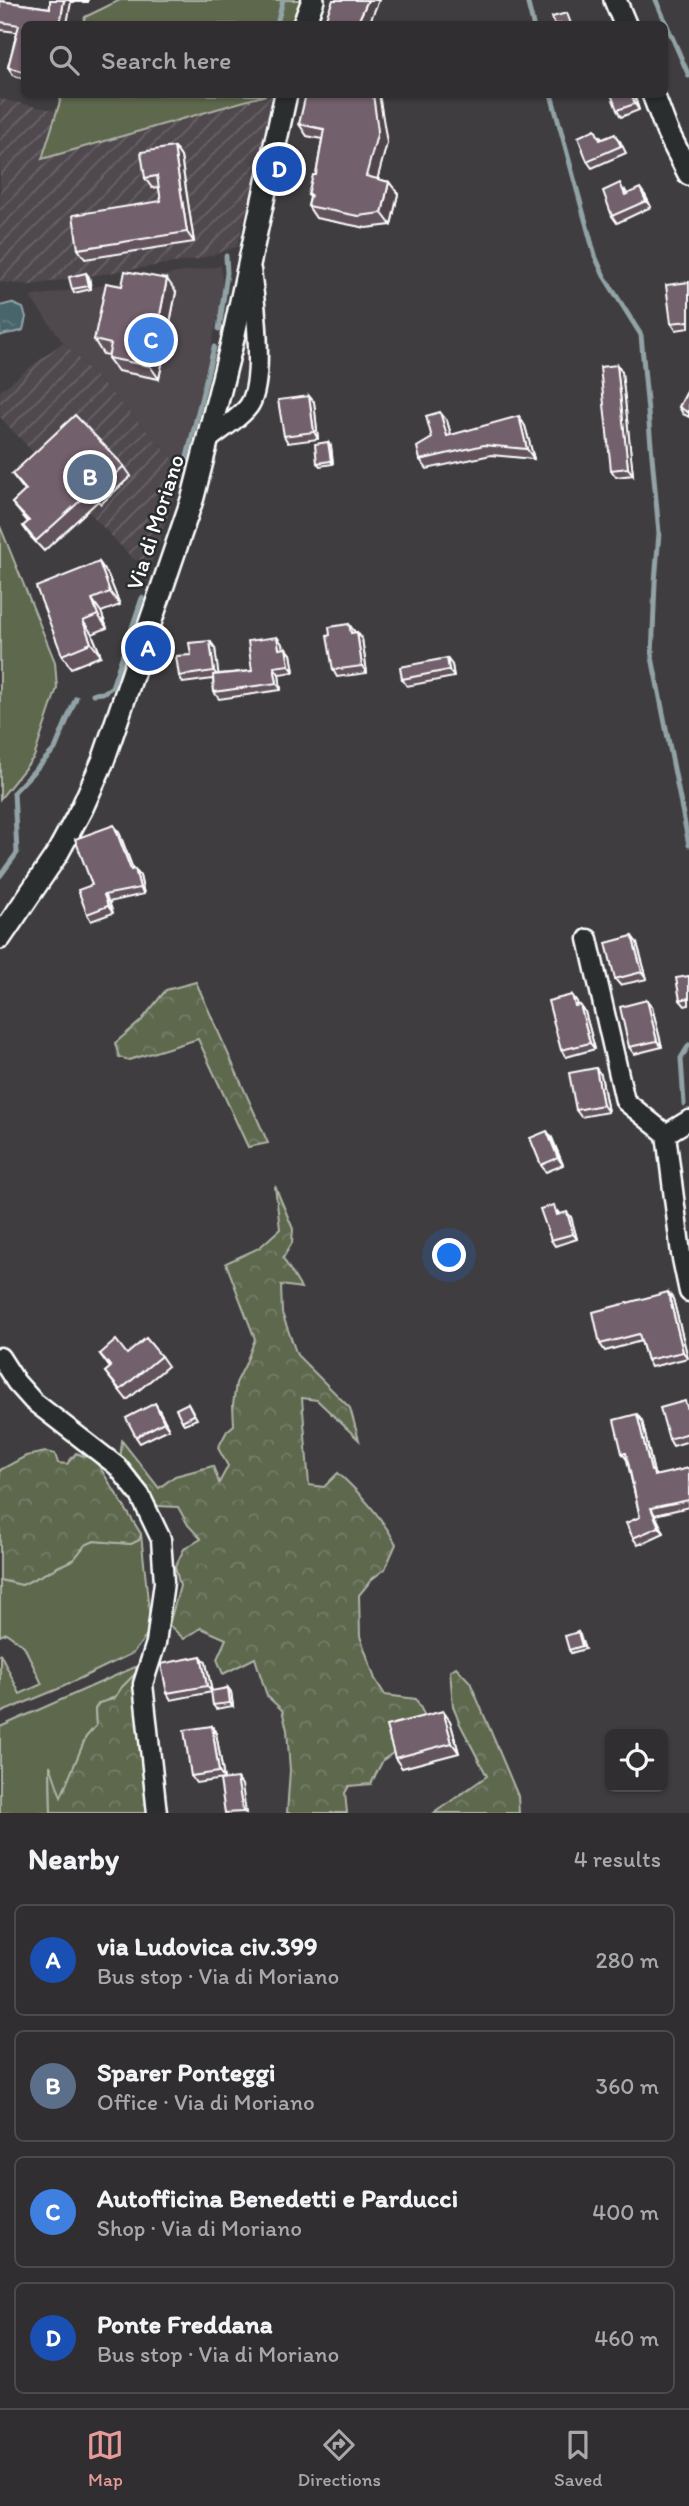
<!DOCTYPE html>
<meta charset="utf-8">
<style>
body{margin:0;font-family:Itim,sans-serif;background:#383639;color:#f1f3f6}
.controls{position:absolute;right:21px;bottom:21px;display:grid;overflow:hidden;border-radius:10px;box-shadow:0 2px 5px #0004}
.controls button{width:63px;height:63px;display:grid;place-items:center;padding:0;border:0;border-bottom:2px solid #4b4a4d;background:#302e31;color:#f1f3f6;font:35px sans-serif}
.you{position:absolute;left:450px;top:1256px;width:24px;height:24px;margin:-18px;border:5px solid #fff;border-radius:50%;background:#1a73e8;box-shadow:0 0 0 10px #1a73e833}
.badge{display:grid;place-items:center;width:46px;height:46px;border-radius:50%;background:#e69b98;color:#fff;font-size:23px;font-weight:700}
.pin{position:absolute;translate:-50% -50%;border:4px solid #fff;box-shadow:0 2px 7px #0006}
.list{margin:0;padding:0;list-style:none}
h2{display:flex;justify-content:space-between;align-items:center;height:91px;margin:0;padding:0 28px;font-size:30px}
h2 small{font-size:23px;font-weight:400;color:#a8a8ab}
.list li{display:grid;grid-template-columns:46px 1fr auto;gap:21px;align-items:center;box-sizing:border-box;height:112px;margin:0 14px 14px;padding:0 14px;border:2px solid #4b4a4d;border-radius:10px}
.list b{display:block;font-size:26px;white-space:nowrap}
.list p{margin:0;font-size:23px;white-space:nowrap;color:#a8a8ab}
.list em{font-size:23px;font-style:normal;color:#a8a8ab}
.icon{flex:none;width:38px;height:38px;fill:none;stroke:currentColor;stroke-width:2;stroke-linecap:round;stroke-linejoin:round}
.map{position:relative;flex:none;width:689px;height:1813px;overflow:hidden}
.search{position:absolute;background:#302e31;box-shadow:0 2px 5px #0004;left:21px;right:21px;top:21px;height:77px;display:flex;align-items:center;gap:18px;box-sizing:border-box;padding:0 24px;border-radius:10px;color:#a8a8ab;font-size:26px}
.sheet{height:595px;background:#302e31}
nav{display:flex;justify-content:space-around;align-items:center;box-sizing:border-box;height:98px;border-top:2px solid #4b4a4d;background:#302e31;font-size:19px;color:#a8a8ab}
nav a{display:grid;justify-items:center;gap:4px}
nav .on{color:#e69b98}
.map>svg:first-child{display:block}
.built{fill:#4f484e}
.industrial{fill:url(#industrial-furrows)}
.grass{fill:#5d674e;stroke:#aeb3a6;stroke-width:2}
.forest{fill:url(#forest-crowns);stroke:#aeb3a6;stroke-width:2}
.water{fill:url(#water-ripples);stroke:#91a3a6;stroke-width:2}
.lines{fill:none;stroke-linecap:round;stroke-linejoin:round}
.stream{stroke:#91a3a6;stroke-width:5}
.minor-casing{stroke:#fff;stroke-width:23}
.major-casing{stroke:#fff;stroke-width:26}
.minor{stroke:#2a2d2e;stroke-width:18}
.major{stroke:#2a2d2e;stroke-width:21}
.wall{fill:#62535d;stroke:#fff;stroke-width:2}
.shaded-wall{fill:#50444c;stroke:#fff;stroke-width:2}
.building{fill:#72616c;stroke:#fff;stroke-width:2}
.labels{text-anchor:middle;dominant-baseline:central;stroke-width:5;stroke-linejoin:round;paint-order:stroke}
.street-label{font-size:23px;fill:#fff;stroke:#2a2d2e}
</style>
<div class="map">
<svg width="689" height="1813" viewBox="0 0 689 1813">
<defs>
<pattern id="industrial-furrows" width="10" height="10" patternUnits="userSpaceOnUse" patternTransform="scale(1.75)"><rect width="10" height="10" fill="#4f484e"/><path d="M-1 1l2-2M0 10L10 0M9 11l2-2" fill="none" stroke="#696369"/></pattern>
<pattern id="forest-crowns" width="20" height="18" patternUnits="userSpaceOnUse" patternTransform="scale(1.75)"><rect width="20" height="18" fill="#5d674e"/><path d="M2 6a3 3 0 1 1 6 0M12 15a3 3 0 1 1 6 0" fill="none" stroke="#757e69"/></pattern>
<pattern id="water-ripples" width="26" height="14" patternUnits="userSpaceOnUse" patternTransform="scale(1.75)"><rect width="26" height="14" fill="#47656a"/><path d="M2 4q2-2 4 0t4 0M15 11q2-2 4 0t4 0" fill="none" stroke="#637c80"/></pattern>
</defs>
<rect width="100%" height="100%" fill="#403d41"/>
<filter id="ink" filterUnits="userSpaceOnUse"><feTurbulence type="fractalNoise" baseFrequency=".0143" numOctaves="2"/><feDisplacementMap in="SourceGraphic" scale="14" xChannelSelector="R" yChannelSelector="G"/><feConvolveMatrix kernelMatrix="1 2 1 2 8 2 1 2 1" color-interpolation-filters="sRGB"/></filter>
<g filter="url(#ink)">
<path class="built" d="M221 266 223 294 183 469 63 342 30 297Z"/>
<g class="industrial">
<path d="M266 95H276L237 247 199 259 31 285 0 282V99L57 111 43 159Z"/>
<path d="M63 342 183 469 152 563 133 559 0 417V391Z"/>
</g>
<g class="grass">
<path d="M120 0H302L295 24H83L85 17Z"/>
<path d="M62 95V94L266 95 42 159Z"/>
<path d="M0 526 55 662 57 688 34 757 0 799Z"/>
<path d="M141 1534 151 1630 133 1653 58 1689 0 1713V1653L20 1694 42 1684 24 1646 6 1633 0 1636V1580L22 1585 74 1559 85 1545 94 1541 131 1544 139 1540Z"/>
<path d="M135 1667 138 1671C121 1687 122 1697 99 1703L95 1709 96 1726 86 1737 61 1798 50 1768 51 1813H0V1727Z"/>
</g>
<g class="forest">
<path d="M196 982 268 1143 248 1147 198 1039 129 1060 119 1057 115 1043 141 1021 166 990Z"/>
<path d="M275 1186 293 1229 292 1243 283 1258 301 1288 281 1285 282 1313 297 1355 350 1408 359 1440 317 1400 302 1398 309 1485 324 1487 338 1473C361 1494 382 1517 396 1544L385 1569 372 1579 359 1595 360 1636 375 1679 385 1695 416 1699 427 1720 403 1746 383 1760 371 1784 349 1786 345 1793 347 1813H287L290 1770 287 1730 282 1710 267 1696 255 1658 223 1674 217 1659 226 1639 201 1628 184 1639 169 1625 180 1586 175 1567 184 1549 201 1539 188 1525 178 1507 158 1506 120 1461 122 1441 159 1488 175 1476 213 1466 219 1483 228 1466 218 1448 227 1431 234 1425 233 1405 236 1383 245 1365 255 1339 226 1263 259 1248 280 1229Z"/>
<path d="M46 1452 55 1454 58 1463 67 1464 76 1453 92 1459 99 1466 141 1534 139 1540 131 1544 94 1541 85 1545 74 1559 22 1585 0 1580V1470L26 1456Z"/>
<path d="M456 1667 470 1682 518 1796 519 1813H434L487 1776 459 1722 453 1706 450 1671Z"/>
<path d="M138 1671 150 1813H51L50 1765 61 1797 86 1737 96 1726 95 1709 99 1703 114 1699 122 1687Z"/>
</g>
<path class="water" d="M11 303 23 308 26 317 23 330C15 334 8 332 0 336V306Z"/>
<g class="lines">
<g class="stream">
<path d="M527 0 533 24"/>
<path d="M656 0 689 76"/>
<path d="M277 24 283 0"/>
<path d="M551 94 595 256 604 276 641 335 659 533 655 582 652 657 689 845"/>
<path d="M219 329 227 273 226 256"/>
<path d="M185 465 214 347"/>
<path d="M93 694 103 693 112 687 142 598"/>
<path d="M0 876 17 853 14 792 55 749 76 698"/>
<path d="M684 1104 681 1058 689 1045"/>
</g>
<g class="minor-casing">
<g id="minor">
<path d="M209 439C220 430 244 415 250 404 265 378 255 300 251 270"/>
<path d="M588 939 625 1101 666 1134 689 1120"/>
<path d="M666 1134 681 1254 689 1292"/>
<path d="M0 1357 16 1382 33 1401 117 1466 140 1495 161 1539 164 1582 156 1643 143 1684 157 1813"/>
</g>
</g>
<g class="major-casing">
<g id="major">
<path d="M615 0 625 24"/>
<path d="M304 24 313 0"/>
<path d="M653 94 667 131 689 174"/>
<path d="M0 938 57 854 82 808 103 761 193 497 232 343 286 94"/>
</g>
</g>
<use href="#minor" class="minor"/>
<use href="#major" class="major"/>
</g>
<g class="wall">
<path d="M50 0H88V2H71L24 24V79L14 76 8 67 17 32 1 30 0 28V1L50 8Z"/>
<path d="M634 94 639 110 621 117 617 110Z"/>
<path d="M299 124 387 143 377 179 389 182 398 194 391 225 366 228 316 218 308 206 310 197 308 195 316 175 322 139 307 136Z"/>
<path d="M600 136 602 139 620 141 626 153 592 168 587 161Z"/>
<path d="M174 147 181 157 194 242 85 259 78 249 161 201 159 187 152 188 145 178Z"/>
<path d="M625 190 627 194 645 195 651 207 617 223 612 216Z"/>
<path d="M86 273 89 277 91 289 74 293 72 289Z"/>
<path d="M689 282V328L676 330 671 323Z"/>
<path d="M122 286 176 292 159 379 118 371 108 358 109 355 103 354 94 340Z"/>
<path d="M617 365 622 372 633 475 616 477 611 470Z"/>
<path d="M689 388V417L683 414 679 407Z"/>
<path d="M314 402 318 439 288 443 284 436Z"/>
<path d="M447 421 451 435 525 426 534 459 491 455 427 469 420 460 432 438Z"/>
<path d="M331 446 333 464 320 466 317 463Z"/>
<path d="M124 466 131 476 101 504 98 501 44 551 30 536 23 526 28 522 12 503 25 491 12 474Z"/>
<path d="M99 562 108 575 120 605 101 612 107 628 92 634 101 656 71 668 62 655Z"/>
<path d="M354 631 355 633 357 632 362 639 367 673 337 677 333 670Z"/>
<path d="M277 637 282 644 283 648 291 654 294 672 279 674 281 690 219 699 214 692 213 679 183 683 179 676 191 655 210 641 215 648 218 674 252 671Z"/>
<path d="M452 665 454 677 407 686 402 679Z"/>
<path d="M119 832 133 869 140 876 144 894 109 902 113 913 91 921 87 914 92 885Z"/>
<path d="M637 943 647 979 620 985 615 979Z"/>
<path d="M689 976V1005L685 1006 680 1000Z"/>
<path d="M572 995 577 1002 578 1006 580 1005 585 1012 595 1049 566 1057 561 1050Z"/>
<path d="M647 1000 652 1007 662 1047 634 1054 629 1047Z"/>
<path d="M601 1075 608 1112 581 1117 576 1110Z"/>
<path d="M552 1138 563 1165 546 1172 541 1165Z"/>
<path d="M558 1210 559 1214 571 1217 577 1239 555 1246 551 1240Z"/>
<path d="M668 1292 673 1299 688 1358 651 1367 647 1360 641 1341 605 1351 600 1344Z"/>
<path d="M100 1354 161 1356 168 1366 127 1400 105 1372 110 1368Z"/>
<path d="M188 1403 197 1419 184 1424 182 1421Z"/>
<path d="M689 1406V1441L673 1446 669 1439Z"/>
<path d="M159 1410 169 1429 140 1443 136 1437Z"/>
<path d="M642 1421 654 1473 656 1476 689 1468V1507L655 1515 664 1533 638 1545 633 1538 640 1517 627 1460 622 1453Z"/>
<path d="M578 1632 580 1635 585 1649 571 1653 569 1650Z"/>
<path d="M206 1663 212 1692 228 1688 231 1692 233 1706 216 1709 213 1705 212 1692 171 1700 167 1693Z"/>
<path d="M450 1721 459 1753 402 1768 395 1758Z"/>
<path d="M212 1726 216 1733 224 1779 196 1783 191 1776Z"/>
</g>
<g class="shaded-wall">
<path d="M64 0H69L71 2 67 24H60Z"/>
<path d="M368 0H379L369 24H357Z"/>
<path d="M373 94H379L387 143 375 188 366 176Z"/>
<path d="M631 94H634L639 110 635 104Z"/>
<path d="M174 147 181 157 194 242 187 232Z"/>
<path d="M389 182 398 194 391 225 382 213Z"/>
<path d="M640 188 645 195 651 207 646 201Z"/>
<path d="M86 273 89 277 91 289 89 286Z"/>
<path d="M167 279 176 292 159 379 150 366Z"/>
<path d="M617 365 622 372 633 475 628 468Z"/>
<path d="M309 396 314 402 318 439 314 432Z"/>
<path d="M440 412 447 421 454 445 447 436Z"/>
<path d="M519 416 525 426 534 459 527 449Z"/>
<path d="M328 442 331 446 333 464 331 461Z"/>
<path d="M99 562 108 575 120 605 110 592Z"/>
<path d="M92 599 101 612 107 628 98 615Z"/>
<path d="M83 621 92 634 101 656 91 643Z"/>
<path d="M349 624 354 631 356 640 351 633Z"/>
<path d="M357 632 362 639 367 673 362 666Z"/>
<path d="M277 637 282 644 284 655 279 649Z"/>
<path d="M210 641 215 648 219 678 214 671Z"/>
<path d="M286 648 291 654 294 672 289 665Z"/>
<path d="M447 658 452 665 454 677 449 670Z"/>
<path d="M274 667 279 674 281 690 277 683Z"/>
<path d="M114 825 119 832 136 877 131 870Z"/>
<path d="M135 869 140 876 144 894 140 888Z"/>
<path d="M104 895 109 902 113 913 108 906Z"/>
<path d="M632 936 637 943 647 979 642 972Z"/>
<path d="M572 995 577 1002 580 1013 575 1006Z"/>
<path d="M647 1000 652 1007 662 1047 657 1041Z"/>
<path d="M580 1005 585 1012 595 1049 590 1043Z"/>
<path d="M596 1068 601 1075 608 1112 603 1105Z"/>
<path d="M547 1131 552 1138 563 1165 558 1158Z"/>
<path d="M567 1212 571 1217 577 1239 573 1234Z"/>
<path d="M668 1292 673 1299 688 1358 683 1352Z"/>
<path d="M155 1403 159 1410 169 1429 164 1422Z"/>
<path d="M637 1414 642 1421 654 1473 658 1478 659 1483 651 1471Z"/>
<path d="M651 1508 655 1515 664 1533 659 1527Z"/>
<path d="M201 1656 206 1663 212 1692 207 1686Z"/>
<path d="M228 1688 231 1692 233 1706 230 1703Z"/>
<path d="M443 1711 450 1721 459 1753 452 1743Z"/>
<path d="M212 1726 216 1733 224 1779 219 1772Z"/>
<path d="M237 1778 242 1785 246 1813 243 1812Z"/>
</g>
<g class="building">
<path d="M50 0H64L60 24H24V72L8 67 19 25 0 22V1L50 8Z"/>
<path d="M333 0H368L357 24H337L325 20Z"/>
<path d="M567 13 571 24H554L552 17Z"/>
<path d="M306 94H373L378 131 366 176 389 182 382 213 358 216 308 206 311 195H308L313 175H316L324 129 299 124Z"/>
<path d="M611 94H631L635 104 617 110Z"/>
<path d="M595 129 600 140 615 134 621 146 587 161 578 137Z"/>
<path d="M174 147 187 232 78 249 73 215 161 201 157 176 145 178 141 152Z"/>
<path d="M620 183 625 195 640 188 646 201 612 216 603 191Z"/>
<path d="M125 271 167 279 150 366 108 358 111 344 94 340 106 283 122 286Z"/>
<path d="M86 273 89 286 72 289 69 277Z"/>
<path d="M689 282V321L671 323 666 285Z"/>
<path d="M617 365 628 468 611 470 600 367Z"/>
<path d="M689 388V413L679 407Z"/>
<path d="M309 396 314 432 284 436 278 400Z"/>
<path d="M440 412 447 436 519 416 527 449 484 445 420 460 417 447 432 438 426 416Z"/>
<path d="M75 415 124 466 94 494 91 491 36 541 23 526 29 521 12 503 26 490 12 474Z"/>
<path d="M328 442 331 461 317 463 315 444Z"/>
<path d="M99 562 110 592 92 599 98 615 83 621 91 643 62 655 36 587Z"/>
<path d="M349 624 351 633 357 632 362 666 333 670 327 636 330 635 329 627Z"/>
<path d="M277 637 279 649 286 648 289 665 274 667 277 683 214 692 213 675 252 671 248 641Z"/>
<path d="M210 641 214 671 179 676 176 656 191 655 189 643Z"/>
<path d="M447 658 449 670 402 679 400 667Z"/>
<path d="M114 825 131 870 135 869 140 888 104 895 108 906 87 914 78 890 92 885 75 839Z"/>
<path d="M632 936 642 972 615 979 606 943Z"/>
<path d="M689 976V998L680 1000 676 978Z"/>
<path d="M572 995 575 1006 580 1005 590 1043 561 1050 548 1001Z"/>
<path d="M647 1000 657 1041 629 1047 620 1007Z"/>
<path d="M596 1068 603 1105 576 1110 569 1073Z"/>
<path d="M547 1131 558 1158 541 1165 530 1138Z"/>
<path d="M554 1205 557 1215 567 1212 573 1234 551 1240 540 1209Z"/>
<path d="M668 1292 683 1352 647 1360 639 1334 600 1344 593 1312Z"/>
<path d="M146 1338 161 1356 120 1390 105 1372 111 1367 100 1354 116 1340 127 1354Z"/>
<path d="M685 1401 689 1413V1433L669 1439 660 1408Z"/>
<path d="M155 1403 164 1422 136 1437 126 1418Z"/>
<path d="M188 1403 194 1415 182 1421 176 1409Z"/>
<path d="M637 1414 651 1471H653L654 1476 689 1468V1500L651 1508 659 1527 633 1538 626 1523 640 1517 626 1453H622L614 1420Z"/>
<path d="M578 1632 582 1646 569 1650 565 1636Z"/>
<path d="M201 1656 207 1686 167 1693 161 1664Z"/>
<path d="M228 1688 230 1703 213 1705 211 1691Z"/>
<path d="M443 1711 452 1743 395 1758 386 1726Z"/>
<path d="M212 1726 219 1772 191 1776 184 1730Z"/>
<path d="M237 1778 243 1812 225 1813 220 1780Z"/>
</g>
</g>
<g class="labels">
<g class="street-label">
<text transform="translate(155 522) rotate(-72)">Via di Moriano</text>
</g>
</g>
</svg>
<div class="controls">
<button><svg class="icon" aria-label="locate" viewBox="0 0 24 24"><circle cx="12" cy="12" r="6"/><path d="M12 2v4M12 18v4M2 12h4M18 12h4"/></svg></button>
</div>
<div class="you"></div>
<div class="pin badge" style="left:148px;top:648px;background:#1a4fb4">A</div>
<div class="pin badge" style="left:90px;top:477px;background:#5c6f8a">B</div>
<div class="pin badge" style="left:151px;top:340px;background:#3f7fe0">C</div>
<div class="pin badge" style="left:279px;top:169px;background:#1a4fb4">D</div>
<div class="search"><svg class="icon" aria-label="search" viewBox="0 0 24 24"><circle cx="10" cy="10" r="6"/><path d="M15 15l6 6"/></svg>Search here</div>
</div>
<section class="sheet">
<h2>Nearby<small>4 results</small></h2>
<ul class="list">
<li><span class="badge" style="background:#1a4fb4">A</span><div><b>via Ludovica civ.399</b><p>Bus stop · Via di Moriano</p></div><em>280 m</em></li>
<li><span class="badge" style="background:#5c6f8a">B</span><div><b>Sparer Ponteggi</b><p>Office · Via di Moriano</p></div><em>360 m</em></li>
<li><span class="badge" style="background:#3f7fe0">C</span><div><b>Autofficina Benedetti e Parducci</b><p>Shop · Via di Moriano</p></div><em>400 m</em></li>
<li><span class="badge" style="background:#1a4fb4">D</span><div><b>Ponte Freddana</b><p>Bus stop · Via di Moriano</p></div><em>460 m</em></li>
</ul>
</section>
<nav>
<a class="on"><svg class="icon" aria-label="map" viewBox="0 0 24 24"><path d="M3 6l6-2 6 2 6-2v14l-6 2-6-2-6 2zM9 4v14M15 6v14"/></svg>Map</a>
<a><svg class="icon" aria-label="directions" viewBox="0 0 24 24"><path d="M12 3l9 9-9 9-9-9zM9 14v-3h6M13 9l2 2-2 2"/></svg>Directions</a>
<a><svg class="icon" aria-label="saved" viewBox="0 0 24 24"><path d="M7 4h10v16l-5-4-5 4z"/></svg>Saved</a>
</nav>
